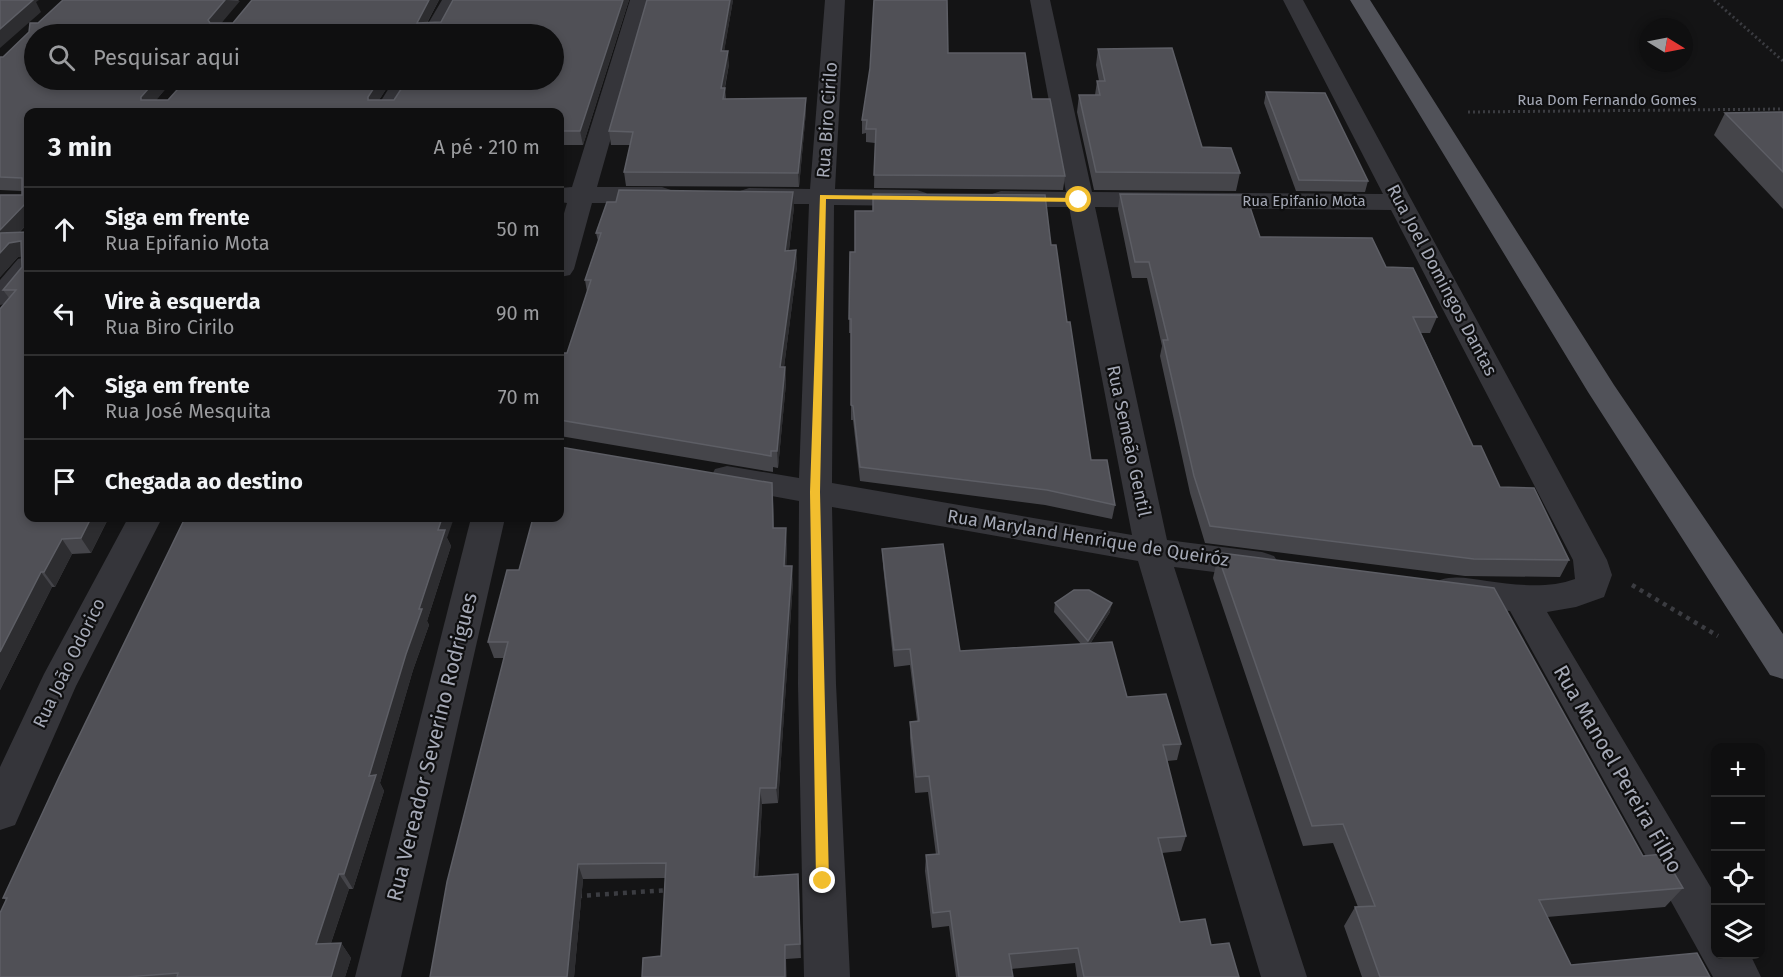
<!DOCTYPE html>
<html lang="pt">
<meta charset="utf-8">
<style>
body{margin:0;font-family:"Fira Sans",sans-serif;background:#181819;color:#f1f3f6}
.controls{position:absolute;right:18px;bottom:18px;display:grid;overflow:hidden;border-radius:12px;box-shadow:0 3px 9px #0003}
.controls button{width:54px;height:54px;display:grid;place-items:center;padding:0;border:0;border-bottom:2px solid #2f2f30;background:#0f0f10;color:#f1f3f6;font:30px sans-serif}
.compass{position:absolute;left:1639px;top:18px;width:54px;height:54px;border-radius:50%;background:#0f0f10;box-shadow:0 3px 9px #0003;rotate:100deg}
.stop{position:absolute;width:18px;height:18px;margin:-14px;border:4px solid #f2be2e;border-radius:50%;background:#fff}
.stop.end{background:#f2be2e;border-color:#fff;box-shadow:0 2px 6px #0008}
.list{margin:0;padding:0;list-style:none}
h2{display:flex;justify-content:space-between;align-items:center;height:78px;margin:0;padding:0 24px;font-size:26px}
h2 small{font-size:20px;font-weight:400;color:#9b9c9f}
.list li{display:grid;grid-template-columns:39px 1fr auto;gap:18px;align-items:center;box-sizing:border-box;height:84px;padding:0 24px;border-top:2px solid #2f2f30}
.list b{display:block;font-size:22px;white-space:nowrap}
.list p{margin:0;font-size:20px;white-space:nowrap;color:#9b9c9f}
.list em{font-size:20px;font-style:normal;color:#9b9c9f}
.icon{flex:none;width:33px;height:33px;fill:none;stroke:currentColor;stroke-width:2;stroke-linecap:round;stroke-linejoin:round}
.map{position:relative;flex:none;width:1783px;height:977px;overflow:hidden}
.search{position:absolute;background:#0f0f10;box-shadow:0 3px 9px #0003;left:24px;top:24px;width:540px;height:66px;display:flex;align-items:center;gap:15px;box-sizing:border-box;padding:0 21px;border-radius:33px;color:#9b9c9f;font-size:22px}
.panel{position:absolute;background:#0f0f10;box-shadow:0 3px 9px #0003;left:24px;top:108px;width:540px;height:414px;border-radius:12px}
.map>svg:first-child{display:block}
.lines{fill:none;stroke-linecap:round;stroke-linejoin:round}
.path-far1{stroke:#3b3c41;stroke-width:3;stroke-dasharray:2 3;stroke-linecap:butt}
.path{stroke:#3b3c41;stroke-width:4.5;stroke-dasharray:4 5;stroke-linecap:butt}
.minor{fill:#35353a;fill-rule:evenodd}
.major{fill:#515259;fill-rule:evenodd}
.wall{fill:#45454a;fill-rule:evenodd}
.shaded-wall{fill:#2d2d30}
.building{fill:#505056;stroke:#5d5e65;stroke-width:1.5;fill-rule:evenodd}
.route{fill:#f2be2e}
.labels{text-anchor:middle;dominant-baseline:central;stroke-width:4.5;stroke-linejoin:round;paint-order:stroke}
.far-street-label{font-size:15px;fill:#a5a9b6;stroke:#0f0f10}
.street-label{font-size:18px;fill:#a5a9b6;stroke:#0f0f10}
.near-street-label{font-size:21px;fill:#a5a9b6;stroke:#0f0f10}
</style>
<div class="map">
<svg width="1783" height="977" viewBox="0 0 1783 977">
<rect width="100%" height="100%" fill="#141415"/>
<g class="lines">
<g class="path-far1">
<path d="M1714 0 1783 61"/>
<path d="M1468 112 1783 109"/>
</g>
<g class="path">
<path d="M1632 585 1718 636"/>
<path d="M578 896 669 890"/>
</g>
<g class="minor">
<path d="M442 0H462L442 34H422Z"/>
<path d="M630 0H650L597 187H662L671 190 675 195 671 200 662 203H592L574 269 570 275 560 277V227L567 203 560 202V188L572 187Z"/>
<path d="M825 0H845L835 189 917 190 926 193 930 198 926 203 917 206 834 205 832 483 1132 535 1069 207H1001L992 204 988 199 992 194 1001 191 1066 192 1030 0H1050L1092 192 1383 194 1283 0H1303L1607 560 1612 575 1604 597 1576 607 1547 612 1716 896V954H1750L1761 977H1713L1510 611 1453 604 1440 600 1435 590 1440 580C1456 575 1470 579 1487 581 1515 585 1548 589 1575 579L1573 560 1391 210 1095 207 1167 540 1262 552 1274 556 1280 565 1274 574 1262 578 1174 567 1307 977H1261L1138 561 832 507 836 684 850 977H804L798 684 799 501 727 488 715 485 711 477 715 469 727 466 799 478 809 204H749L740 201 736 196 740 191 749 188 810 189Z"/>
<path d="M394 80H416L396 112H374Z"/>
<path d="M28 257V281L10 303 0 305V280L18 259Z"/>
<path d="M128 518H162L76 686 15 825 0 830V767L44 674Z"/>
<path d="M471 518H505L401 977H355Z"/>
</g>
<path class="major" d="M1350 0H1370L1614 385 1783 634V679L1770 675 1588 392Z"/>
</g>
<g class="wall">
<path d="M63 0H239L221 23H233L252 0H439L427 23 441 22 453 0H629L583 145H560V112H28V223L20 232H28V518H106L108 519 91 553 72 554 55 587H52L0 690V309L9 298 3 290 22 267V256L18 257 0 277V195H22V191L0 190V57H3L29 32 30 23H38ZM34 34H554V80H407L394 100H379L392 80H186L168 100H156L173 80H34Z"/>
<path d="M733 0 724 51 729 64 725 88 726 99 806 98V111L799 187 626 186 624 172 630 145H611L609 131Z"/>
<path d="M1098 49 1202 147 1240 173 1236 191 1094 190 1077 112 1079 95H1095L1097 81H1099L1096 65Z"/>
<path d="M948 53 1032 99 1065 176 1063 190 874 188 875 143 866 142V133L862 134V120Z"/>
<path d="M1266 92 1368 181 1365 192 1296 191 1264 103Z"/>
<path d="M1783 112V209L1714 135 1725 113Z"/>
<path d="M1120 194 1260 237 1386 267 1437 317 1430 333H1421L1473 446 1500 487 1569 560 1560 577 1465 576 1205 543 1190 493 1160 356 1162 346 1147 278H1132L1118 209Z"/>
<path d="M794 207 789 250H796L797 266 784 367H785L786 383 778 468 773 467V472L560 436V437V353H567L587 292 585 280 598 241 596 233Z"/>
<path d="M1051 245 1067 322 1091 460 1115 505 1112 519 1045 505 860 481 853 420H851V333H849V319Z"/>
<path d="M772 483 773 500 774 528 787 544 786 566 793 582 778 803 762 804 758 877 798 874 799 888 801 958 786 959 661 956 665 878 583 879 574 977H430L504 658H494L488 642 519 570Z"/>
<path d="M447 538 451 546 427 621 429 625 413 670 380 783 384 791 353 889H349L331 943H341L351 958 345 977H0L6 900 3 898Z"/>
<path d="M882 549 960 651 1081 644 1054 612 1055 603 1110 612 1090 644 1127 697 1181 744 1177 760 1167 761 1186 836 1181 851 1162 853 1180 922 1211 945 1239 977H1077L1075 963 1011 969 1013 977H956L949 926 932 928 925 871 926 855H936L928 792 915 793 910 738V722L917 721 910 665 894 667 883 566Z"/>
<path d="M1221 553 1643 856 1683 888 1665 907 1547 917 1571 965 1710 977H1362L1344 926 1355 907H1358L1333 843 1303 846 1213 578 1218 556 1220 557Z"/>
</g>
<g class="shaded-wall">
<path d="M19 0H39L36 2 41 12 0 48V29Z"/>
<path d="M225 0 240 1 213 33 208 20Z"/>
<path d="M429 0H439L421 34 417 23Z"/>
<path d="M623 0H629L583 145 580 131Z"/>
<path d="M730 0H733L722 64 721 51Z"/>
<path d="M728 51 729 64 722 101 721 88Z"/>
<path d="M156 80H173L147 111 141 100V97Z"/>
<path d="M379 80H392L372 111 368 97Z"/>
<path d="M806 98V111L799 187 798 173Z"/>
<path d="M793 192 794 207 787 266 785 251Z"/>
<path d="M28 201V223L10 242 21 241 28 255 18 257 0 277V230Z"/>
<path d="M796 250 797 266 782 383 780 367Z"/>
<path d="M785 367 786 383 778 468 777 451Z"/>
<path d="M772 483 773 500 774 545 773 528Z"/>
<path d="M91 518H106L108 519 91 553 81 538Z"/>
<path d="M442 518H454L447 538 451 546 427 621 429 625 413 670 380 783 384 791 353 889 344 874 369 776 419 609 438 530Z"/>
<path d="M786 528 787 544 786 582 784 566Z"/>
<path d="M62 539 72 554 55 587 44 572Z"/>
<path d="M792 566 793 582 778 803 776 788Z"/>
<path d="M41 572 52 587 0 690V652Z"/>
<path d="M1112 603 1110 612 1086 650 1088 641Z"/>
<path d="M760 788 762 804 757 892 754 877Z"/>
<path d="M578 864 583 879 574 977H567Z"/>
<path d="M339 874 349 889 326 958 316 944Z"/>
<path d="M798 874 799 888 801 958 800 944Z"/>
<path d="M341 943 351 958 345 977H331Z"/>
<path d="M785 945 786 959 787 977H785Z"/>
</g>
<g class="building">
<path d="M0 0H33L0 29Z"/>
<path d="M63 0H225L208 20 210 23H233L252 0H429L417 23 441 22 453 0H623L580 131H560V112H28V201L0 230V195H22V178L0 177V57H3L29 32 30 23H38ZM34 34H554V80H407L394 100H368V97L379 80H186L168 100H141V97L156 80H34Z"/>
<path d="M647 0H730L721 51H728L721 88H725L723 99 806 98 798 173 624 172 633 132 609 131Z"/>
<path d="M874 0H947L948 53H1025L1032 99H1050L1065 176 874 175 876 129H866L867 120H862L870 68Z"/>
<path d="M1172 48 1202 147 1231 148 1240 173 1096 172 1079 95H1100L1097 81H1105L1098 49Z"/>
<path d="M1266 92 1325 93 1368 181 1299 180Z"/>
<path d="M1783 112V172L1725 113Z"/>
<path d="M619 190 793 192 785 251 796 250 780 367H785L777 451H771V456L560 420V353H567L591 280H585L601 233H596L607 202H616Z"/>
<path d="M873 194 1045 195 1051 245H1056L1067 322H1070L1091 460H1107L1115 505 1047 490 860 467 853 406 851 405V319H849L850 252H855V211H873Z"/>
<path d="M1120 194 1246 195 1260 237 1372 238 1386 267 1413 268 1437 317H1413L1473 446H1481L1500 487 1534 488 1569 560 1474 559 1210 526 1194 476 1163 340H1168L1149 262H1135Z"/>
<path d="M28 232V518H91L81 538 62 539 44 572H41L0 652V309L16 290H3L22 267 21 241 9 243 0 253V233Z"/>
<path d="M560 447 772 483 773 528H786L784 566H792L776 788H760L754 877 798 874 800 944 785 945V977H642L643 958 661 956 666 863 578 864 567 977H430L447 882 508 642H488L507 570H519L533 518H560Z"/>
<path d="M185 518H442L438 530H445L419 609H422L406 654 369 776 376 775 344 874H339L316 944 341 943 331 977H177L178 973 127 977H0V913L7 898H3L60 775Z"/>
<path d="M943 544 960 651 1112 642 1127 697 1166 694 1181 744 1163 745 1186 836 1158 838 1180 922 1205 919 1211 945 1229 943 1239 977H1084L1078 948 1009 954 1013 977H959L950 911 933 913 926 855 939 854 929 776 916 777 910 722 919 721 910 649 894 650 882 549Z"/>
<path d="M1221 553 1494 588 1643 856 1663 854 1683 888 1539 900 1571 965 1697 953 1710 977H1380L1355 907 1375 906 1343 824 1312 826 1218 556 1222 557Z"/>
<path d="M1074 590H1089L1112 603 1088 641 1055 603Z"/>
</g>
<path class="route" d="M820 195 1079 198 1083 200 1079 202 826 199 820 492 829 881 827 885 823 887 818 885 816 881 810 492Z"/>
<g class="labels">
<g class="far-street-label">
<text x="1607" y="100">Rua Dom Fernando Gomes</text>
<text x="1304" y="201">Rua Epifanio Mota</text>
</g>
<g class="street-label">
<text transform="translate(827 120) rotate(-86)">Rua Biro Cirilo</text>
<text transform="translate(1442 280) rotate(62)">Rua Joel Domingos Dantas</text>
<text transform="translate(1129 441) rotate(78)">Rua Semeão Gentil</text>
<text transform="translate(1088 538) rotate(9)">Rua Maryland Henrique de Queiróz</text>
<text transform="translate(69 663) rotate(-64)">Rua João Odorico</text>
</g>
<g class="near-street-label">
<text transform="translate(432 747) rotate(-76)">Rua Vereador Severino Rodrigues</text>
<text transform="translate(1618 769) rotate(60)">Rua Manoel Pereira Filho</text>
</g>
</g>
</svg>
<div class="controls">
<button>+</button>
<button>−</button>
<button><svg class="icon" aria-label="locate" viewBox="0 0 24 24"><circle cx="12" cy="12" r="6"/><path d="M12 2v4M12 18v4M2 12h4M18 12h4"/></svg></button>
<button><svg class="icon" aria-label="layers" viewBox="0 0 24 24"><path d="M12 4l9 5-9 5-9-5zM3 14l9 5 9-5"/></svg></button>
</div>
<svg class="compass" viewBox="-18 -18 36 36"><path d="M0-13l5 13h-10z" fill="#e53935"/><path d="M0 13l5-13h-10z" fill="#9b9c9f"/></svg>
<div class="stop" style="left:1079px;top:200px"></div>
<div class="stop end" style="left:823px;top:881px"></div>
<div class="search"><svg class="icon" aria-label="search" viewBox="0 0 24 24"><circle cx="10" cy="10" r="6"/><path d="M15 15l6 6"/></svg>Pesquisar aqui</div>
<section class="panel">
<h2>3 min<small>A pé · 210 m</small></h2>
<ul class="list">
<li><svg class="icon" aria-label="ahead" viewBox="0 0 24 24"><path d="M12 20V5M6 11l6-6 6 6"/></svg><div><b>Siga em frente</b><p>Rua Epifanio Mota</p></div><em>50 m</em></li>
<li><svg class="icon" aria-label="left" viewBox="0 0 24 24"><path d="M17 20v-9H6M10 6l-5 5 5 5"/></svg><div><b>Vire à esquerda</b><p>Rua Biro Cirilo</p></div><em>90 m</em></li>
<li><svg class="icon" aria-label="ahead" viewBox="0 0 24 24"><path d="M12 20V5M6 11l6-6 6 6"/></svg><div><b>Siga em frente</b><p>Rua José Mesquita</p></div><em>70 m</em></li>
<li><svg class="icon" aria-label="arrive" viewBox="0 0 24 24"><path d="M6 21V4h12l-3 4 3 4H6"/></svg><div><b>Chegada ao destino</b></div></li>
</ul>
</section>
</div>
